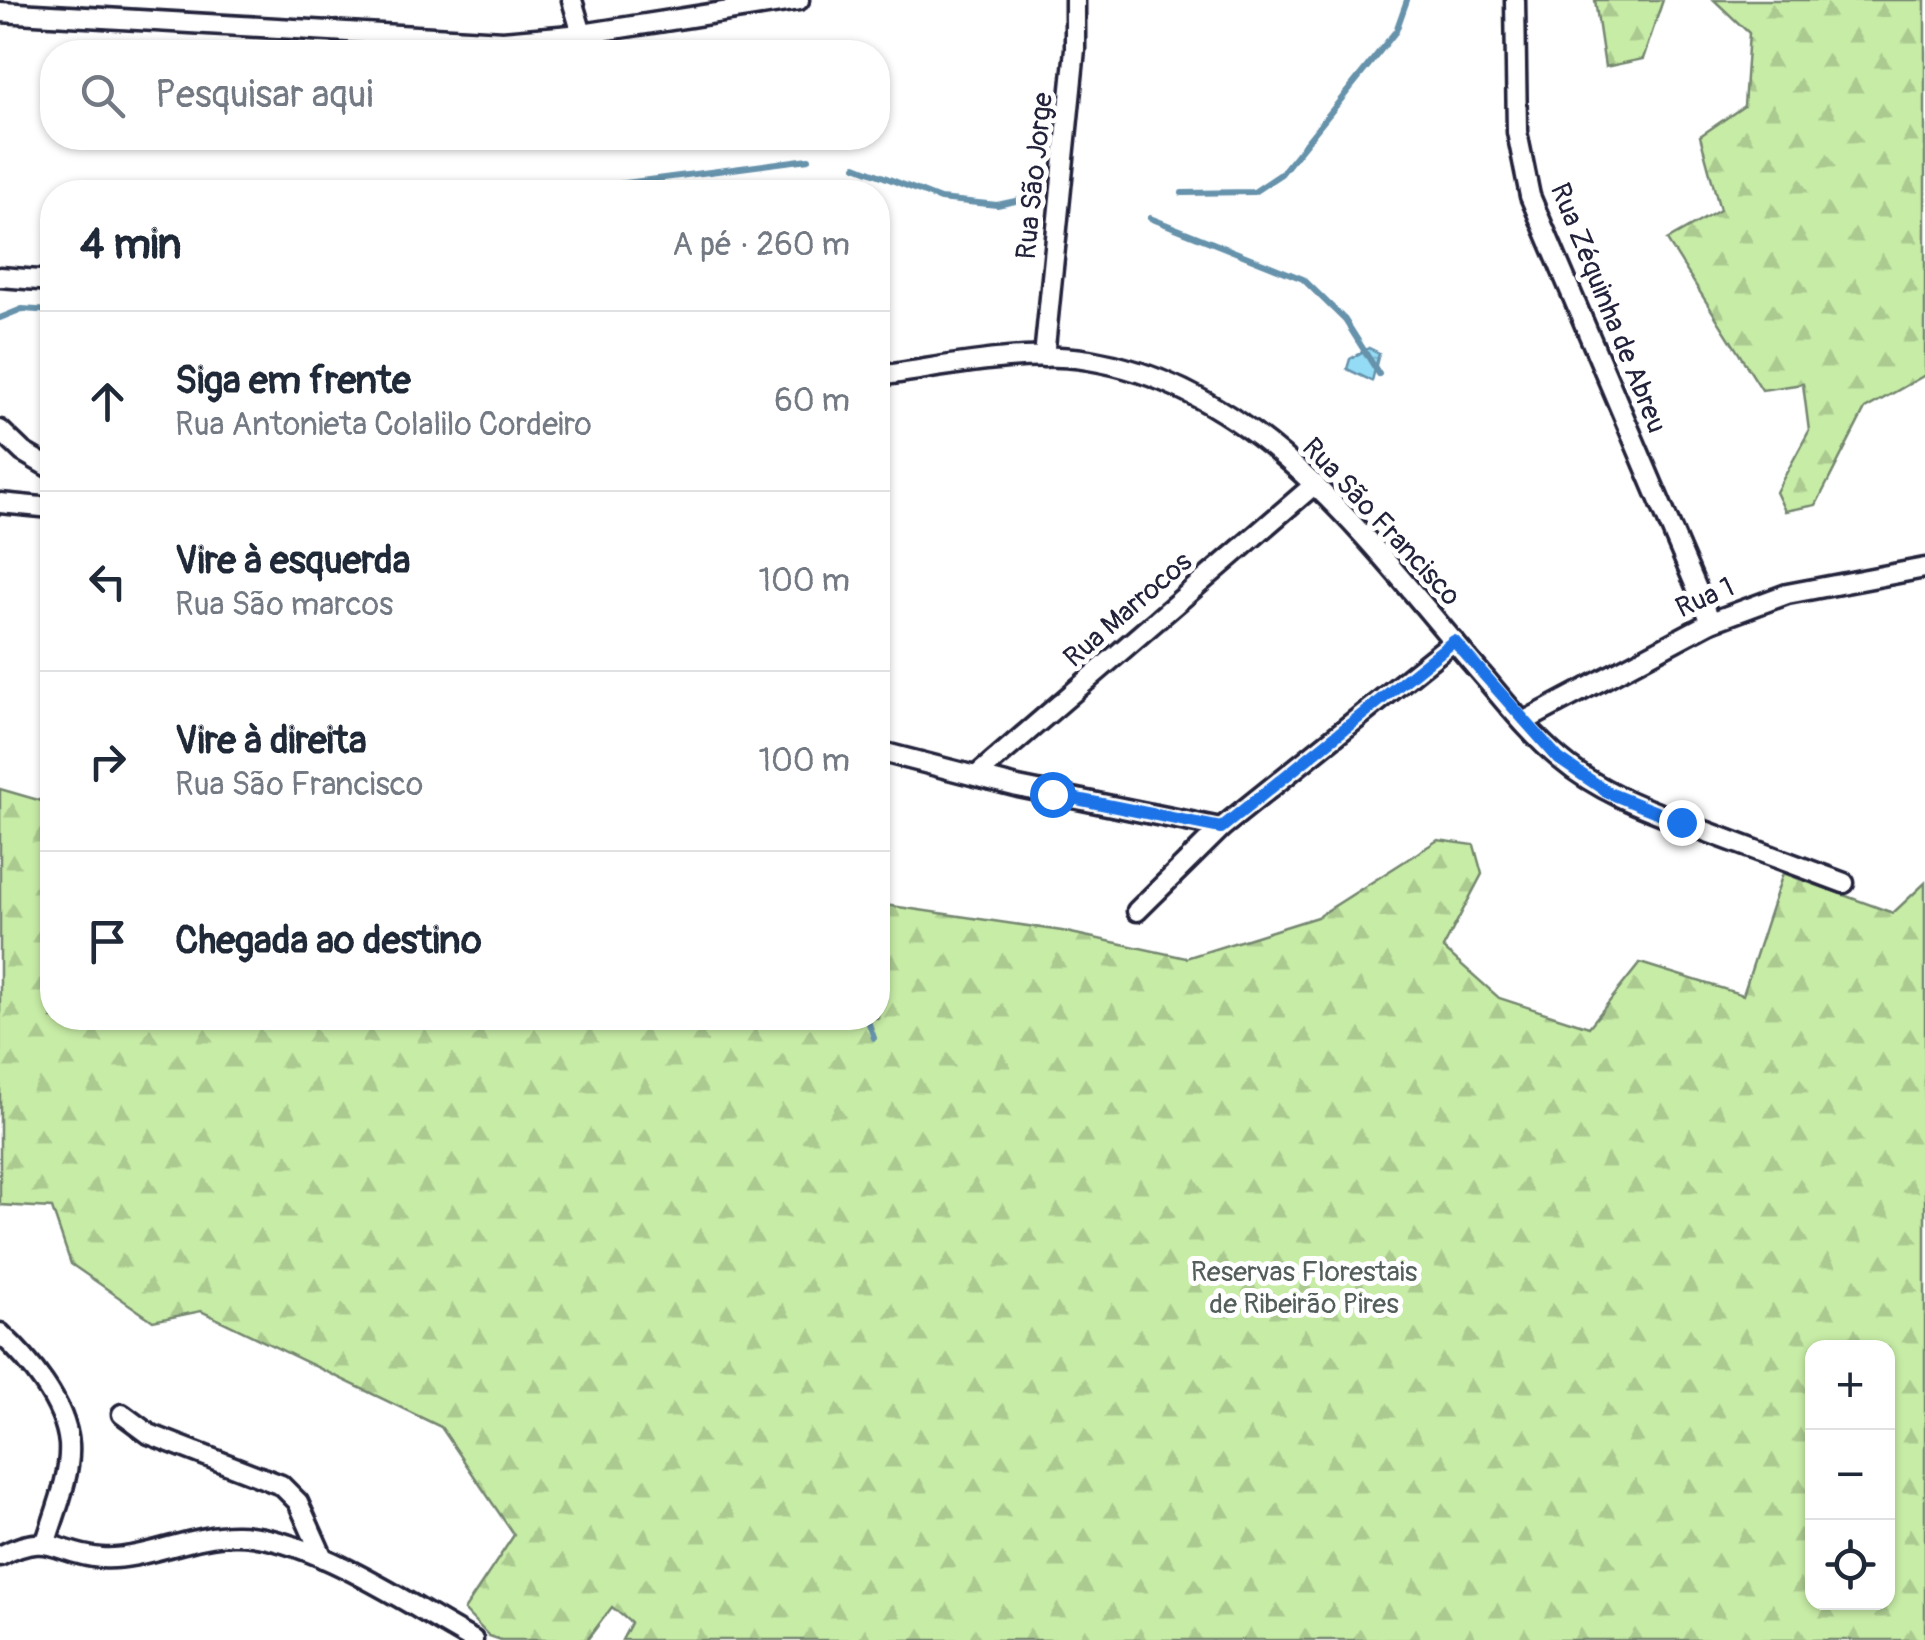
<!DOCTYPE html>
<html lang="pt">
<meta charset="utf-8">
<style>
body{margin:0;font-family:Pangolin,sans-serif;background:#f2f2f3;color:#1f2937}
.controls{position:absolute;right:30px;bottom:30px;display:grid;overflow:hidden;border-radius:20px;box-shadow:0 2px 8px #0004}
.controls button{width:90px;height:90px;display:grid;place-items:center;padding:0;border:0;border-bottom:2px solid #e0e1e3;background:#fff;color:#1f2937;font:50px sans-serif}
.stop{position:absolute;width:30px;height:30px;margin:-22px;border:8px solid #1a73e8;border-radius:50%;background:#fff}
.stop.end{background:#1a73e8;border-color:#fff;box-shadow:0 2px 10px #0008}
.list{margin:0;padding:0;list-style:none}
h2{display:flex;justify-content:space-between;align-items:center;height:130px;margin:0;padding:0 40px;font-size:42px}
h2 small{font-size:32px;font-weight:400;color:#747a83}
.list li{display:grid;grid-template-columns:65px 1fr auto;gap:30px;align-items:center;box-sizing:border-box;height:180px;padding:0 40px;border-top:2px solid #e0e1e3}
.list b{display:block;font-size:38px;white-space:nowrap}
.list p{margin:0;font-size:32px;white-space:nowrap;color:#747a83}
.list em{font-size:32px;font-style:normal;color:#747a83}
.icon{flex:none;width:55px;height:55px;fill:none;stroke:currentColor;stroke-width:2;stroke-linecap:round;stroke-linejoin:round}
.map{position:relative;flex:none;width:1925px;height:1640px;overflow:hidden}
.search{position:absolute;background:#fff;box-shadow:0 2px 8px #0004;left:40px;top:40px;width:850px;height:110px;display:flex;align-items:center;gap:25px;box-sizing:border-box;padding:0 35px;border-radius:40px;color:#747a83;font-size:38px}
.panel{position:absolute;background:#fff;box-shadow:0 2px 8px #0004;left:40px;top:180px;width:850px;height:850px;border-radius:40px}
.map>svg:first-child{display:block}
.forest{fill:url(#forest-firs);stroke:#748770;stroke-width:2.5;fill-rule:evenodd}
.water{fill:url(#water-ripples);stroke:#6692ab;stroke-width:2.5}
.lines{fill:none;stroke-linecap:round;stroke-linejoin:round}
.stream{stroke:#6692ab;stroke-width:6}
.street-casing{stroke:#22223b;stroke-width:25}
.street{stroke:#fff;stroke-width:18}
.route{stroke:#1a73e8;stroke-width:12}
.labels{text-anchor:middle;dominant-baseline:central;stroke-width:10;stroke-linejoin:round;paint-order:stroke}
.street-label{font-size:28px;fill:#22223b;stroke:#fff}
.park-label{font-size:28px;fill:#545f5b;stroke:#fff}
</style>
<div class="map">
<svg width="1925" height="1640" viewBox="0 0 1925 1640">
<defs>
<pattern id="forest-firs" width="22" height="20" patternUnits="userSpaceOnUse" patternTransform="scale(2.5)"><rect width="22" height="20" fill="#c7eca6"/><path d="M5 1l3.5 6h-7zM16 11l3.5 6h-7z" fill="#abca90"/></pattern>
<pattern id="water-ripples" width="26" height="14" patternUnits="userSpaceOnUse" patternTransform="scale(2.5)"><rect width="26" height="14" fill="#94dcf5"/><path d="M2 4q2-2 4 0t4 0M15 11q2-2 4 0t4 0" fill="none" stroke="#7fbcd3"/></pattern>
</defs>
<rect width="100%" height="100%" fill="#fff"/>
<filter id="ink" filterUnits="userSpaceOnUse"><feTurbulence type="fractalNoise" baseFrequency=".01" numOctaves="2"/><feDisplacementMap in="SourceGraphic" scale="20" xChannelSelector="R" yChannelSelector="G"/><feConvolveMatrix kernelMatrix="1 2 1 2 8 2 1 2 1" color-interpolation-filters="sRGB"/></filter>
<g filter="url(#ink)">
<g class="forest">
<path d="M1595 0H1663L1643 59 1605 67Z"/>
<path d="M1714 0H1925V375L1865 409 1816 505 1785 511 1776 492 1809 431 1803 384 1762 390 1667 240 1720 210 1700 136 1744 106 1749 33Z"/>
<path d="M0 789 52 804V1018H878V904L1062 931 1186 958 1317 917 1438 840 1474 845 1482 874 1443 948 1499 998 1589 1027 1640 963 1743 995 1783 873 1893 913 1925 883V1640H622L631 1623 612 1607 587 1640H501L489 1636 464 1610 514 1535 441 1427 201 1311 153 1321 71 1264 52 1208 0 1205ZM1812 1348H1888V1602H1812Z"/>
</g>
<path class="water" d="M1369 348 1379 353 1372 381 1347 369 1350 359Z"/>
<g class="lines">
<g class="stream">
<path d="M856 166 940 199 997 205 1039 196"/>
<path d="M588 192 595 187 809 159"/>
<path d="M1182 193 1254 192 1281 174 1396 31 1407 0"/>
<path d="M1150 218 1303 279 1345 320 1379 374"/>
<path d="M0 318 22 309 52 311"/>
<path d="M867 1018 874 1038"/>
</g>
<g class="street-casing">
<g id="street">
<path d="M572 0 582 34"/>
<path d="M1515 0 1517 132 1530 196 1711 622"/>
<path d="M0 12 503 41 582 34 799 0"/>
<path d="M0 277 52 281"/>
<path d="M1044 357 1075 49V0"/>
<path d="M878 376C946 367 1020 349 1089 360 1262 388 1371 546 1478 670 1504 700 1529 733 1560 759 1601 794 1652 811 1702 830 1749 848 1797 865 1844 883"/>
<path d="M0 430 23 452 52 469"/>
<path d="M0 503 52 508"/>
<path d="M1523 722 1711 622 1787 594 1925 568"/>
<path d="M878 751 1018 787 1221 828"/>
<path d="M976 776 1315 484"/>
<path d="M1137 911 1221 828 1454 641"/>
<path d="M0 1333C29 1360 65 1402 69 1444 71 1476 55 1512 46 1542"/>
<path d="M122 1414 149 1434 281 1485 298 1502 323 1558"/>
<path d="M0 1556C51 1529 55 1555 102 1558 143 1561 192 1534 237 1535 310 1536 409 1605 473 1640"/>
</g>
</g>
<use href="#street" class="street"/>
</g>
</g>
<g class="lines" filter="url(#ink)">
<path class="route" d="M1052 794 1221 828 1454 641 1559 759 1609 793 1681 822"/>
</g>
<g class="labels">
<g class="street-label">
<text transform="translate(1035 176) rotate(-84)">Rua São Jorge</text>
<text transform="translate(1608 308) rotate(68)">Rua Zéquinha de Abreu</text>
<text transform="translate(1381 522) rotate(47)">Rua São Francisco</text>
<text transform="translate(1705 598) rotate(-24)">Rua 1</text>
<text transform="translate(1128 610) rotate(-41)">Rua Marrocos</text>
</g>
<g class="park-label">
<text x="1304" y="1272">Reservas Florestais<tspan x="1304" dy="32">de Ribeirão Pires</tspan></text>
</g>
</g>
</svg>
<div class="controls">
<button>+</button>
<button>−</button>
<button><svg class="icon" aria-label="locate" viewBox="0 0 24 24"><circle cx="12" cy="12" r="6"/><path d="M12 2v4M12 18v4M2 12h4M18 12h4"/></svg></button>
</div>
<div class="stop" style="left:1052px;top:794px"></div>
<div class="stop end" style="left:1681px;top:822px"></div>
<div class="search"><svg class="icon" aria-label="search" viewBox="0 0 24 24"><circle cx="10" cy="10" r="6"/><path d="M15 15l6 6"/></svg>Pesquisar aqui</div>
<section class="panel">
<h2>4 min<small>A pé · 260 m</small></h2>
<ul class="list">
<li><svg class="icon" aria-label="ahead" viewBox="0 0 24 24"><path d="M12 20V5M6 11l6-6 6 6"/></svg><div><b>Siga em frente</b><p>Rua Antonieta Colalilo Cordeiro</p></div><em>60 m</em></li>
<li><svg class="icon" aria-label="left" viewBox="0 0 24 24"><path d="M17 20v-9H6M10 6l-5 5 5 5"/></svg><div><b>Vire à esquerda</b><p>Rua São marcos</p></div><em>100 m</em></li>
<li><svg class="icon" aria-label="right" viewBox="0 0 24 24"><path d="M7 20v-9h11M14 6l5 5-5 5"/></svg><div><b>Vire à direita</b><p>Rua São Francisco</p></div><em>100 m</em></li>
<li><svg class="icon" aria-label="arrive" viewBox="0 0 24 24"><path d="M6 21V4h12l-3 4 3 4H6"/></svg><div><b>Chegada ao destino</b></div></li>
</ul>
</section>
</div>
